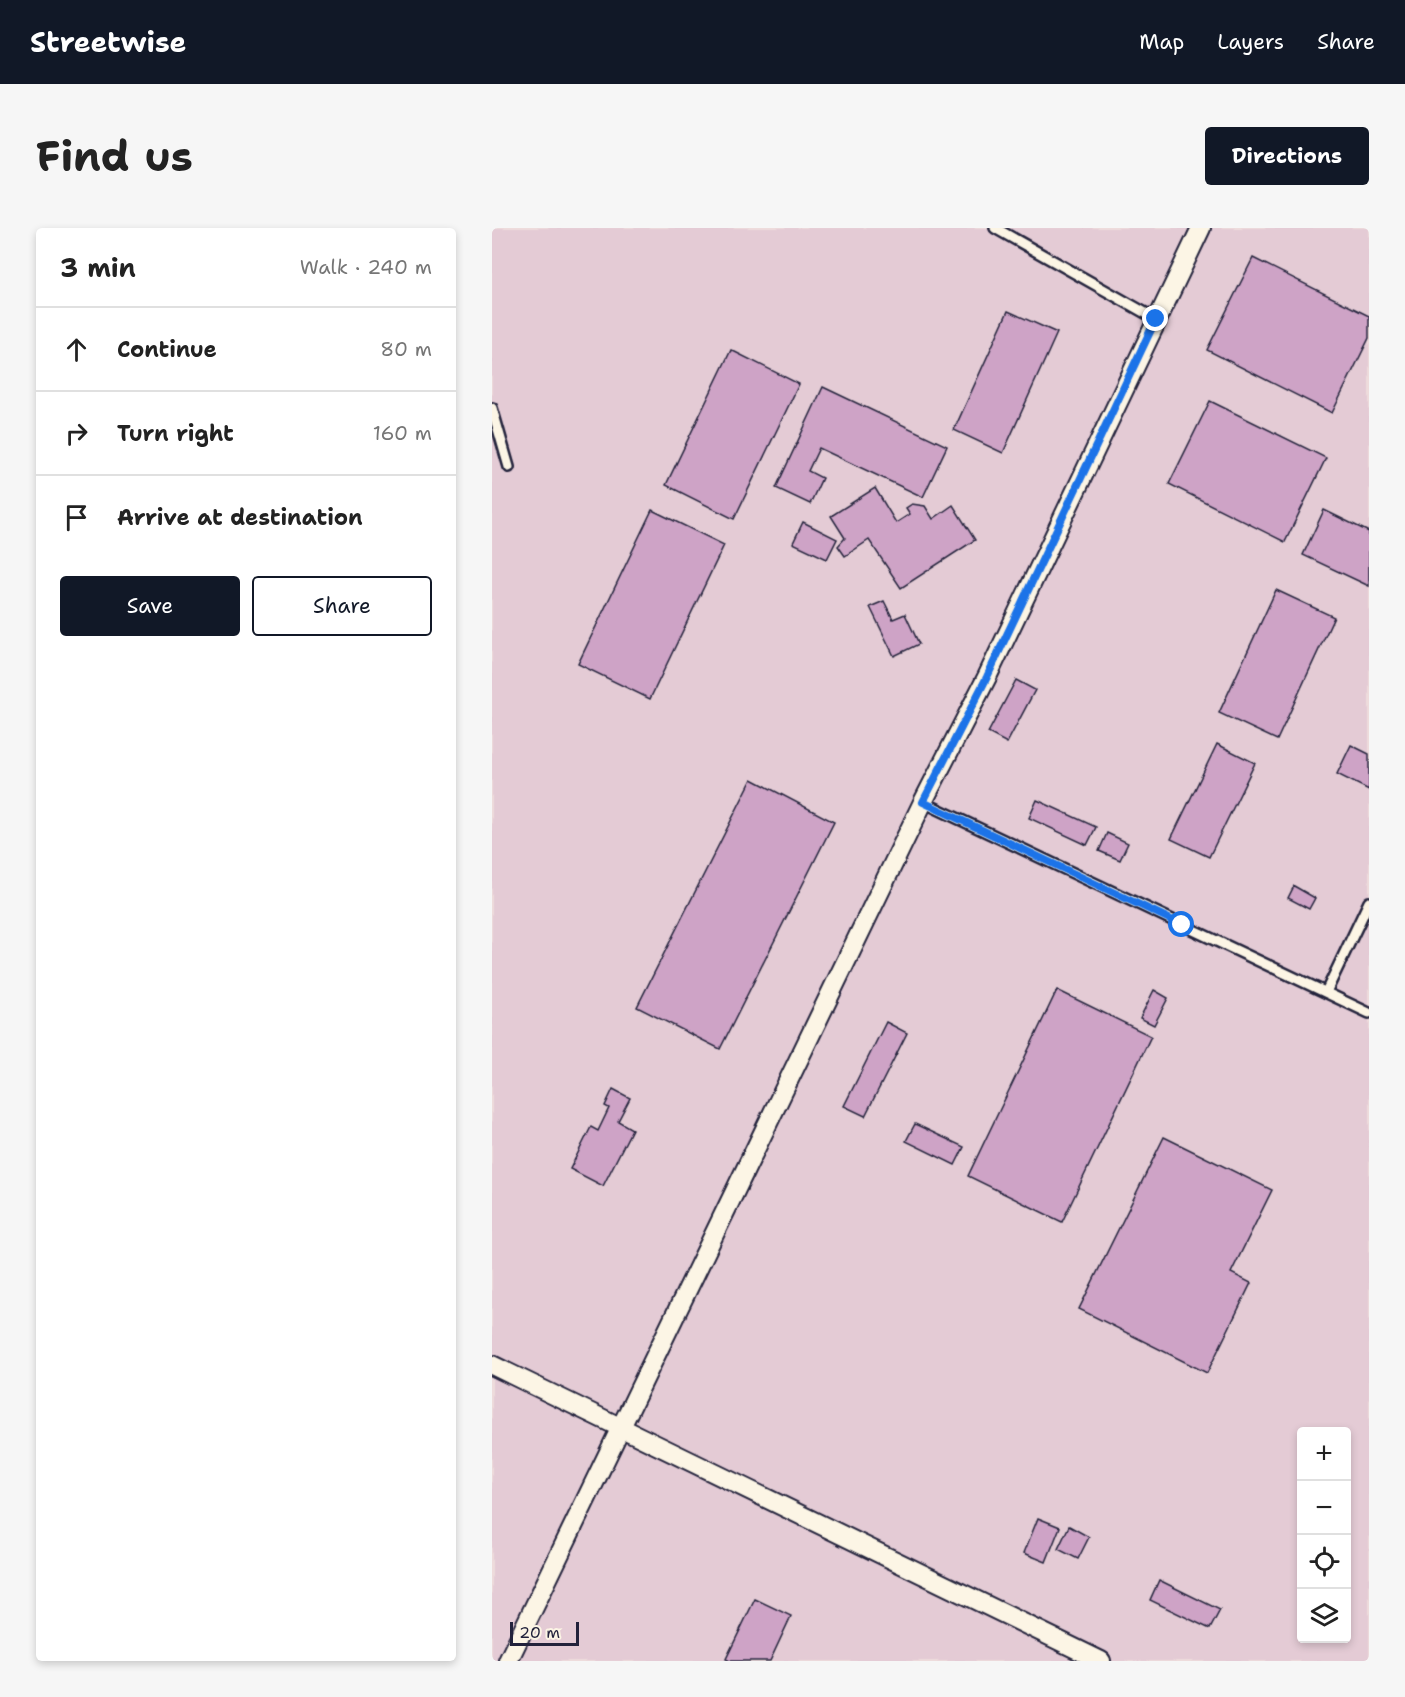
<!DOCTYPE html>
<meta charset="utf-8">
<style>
body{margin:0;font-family:"Shantell Sans",sans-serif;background:#f6f6f6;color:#222}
.controls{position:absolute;right:18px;bottom:18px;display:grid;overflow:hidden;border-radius:6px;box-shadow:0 3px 9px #0003}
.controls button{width:54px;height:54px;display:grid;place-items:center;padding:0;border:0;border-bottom:2px solid #e0e0e0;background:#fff;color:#222;font:30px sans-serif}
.scale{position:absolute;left:18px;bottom:15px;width:69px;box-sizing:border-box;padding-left:6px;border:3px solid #22223b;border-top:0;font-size:16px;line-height:21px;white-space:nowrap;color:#22223b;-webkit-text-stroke:4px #fcf5e5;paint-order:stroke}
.stop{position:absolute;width:18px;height:18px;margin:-14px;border:4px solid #1a73e8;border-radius:50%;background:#fff}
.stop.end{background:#1a73e8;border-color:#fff;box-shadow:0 2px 6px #0008}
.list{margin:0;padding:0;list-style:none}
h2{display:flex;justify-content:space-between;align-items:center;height:78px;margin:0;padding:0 24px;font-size:26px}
h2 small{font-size:20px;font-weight:400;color:#767676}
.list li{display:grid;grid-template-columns:39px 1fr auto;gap:18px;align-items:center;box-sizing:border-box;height:84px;padding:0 24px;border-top:2px solid #e0e0e0}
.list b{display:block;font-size:22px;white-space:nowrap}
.list em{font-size:20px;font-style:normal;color:#767676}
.actions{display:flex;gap:12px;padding:18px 24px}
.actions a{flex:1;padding:14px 0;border:2px solid #111827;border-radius:6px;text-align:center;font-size:21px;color:#111827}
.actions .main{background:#111827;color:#fff}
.icon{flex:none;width:33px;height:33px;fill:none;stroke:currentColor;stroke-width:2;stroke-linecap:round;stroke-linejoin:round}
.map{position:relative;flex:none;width:877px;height:1433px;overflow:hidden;border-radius:6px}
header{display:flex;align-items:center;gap:36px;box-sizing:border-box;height:84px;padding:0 30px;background:#111827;color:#fff}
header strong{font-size:28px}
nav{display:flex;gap:33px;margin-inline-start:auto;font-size:21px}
.intro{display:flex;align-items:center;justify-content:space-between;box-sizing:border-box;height:144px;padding:0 36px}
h1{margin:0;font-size:42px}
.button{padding:15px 27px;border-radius:6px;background:#111827;color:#fff;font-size:21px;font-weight:700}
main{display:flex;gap:36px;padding:0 36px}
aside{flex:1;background:#fff;border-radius:6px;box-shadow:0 3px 9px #0003}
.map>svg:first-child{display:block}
.built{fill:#e4cbd5;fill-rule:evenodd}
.building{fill:#cea3c6;stroke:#22223b;stroke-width:1.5}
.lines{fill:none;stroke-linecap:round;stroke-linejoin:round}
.service-casing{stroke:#22223b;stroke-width:14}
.minor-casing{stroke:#22223b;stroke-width:22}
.service{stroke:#fcf5e5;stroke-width:9}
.minor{stroke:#fcf5e5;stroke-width:18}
.route{stroke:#1a73e8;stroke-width:8}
</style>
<header>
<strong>Streetwise</strong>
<nav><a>Map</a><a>Layers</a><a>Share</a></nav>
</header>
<div class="intro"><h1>Find us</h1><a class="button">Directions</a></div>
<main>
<aside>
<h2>3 min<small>Walk · 240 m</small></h2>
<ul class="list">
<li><svg class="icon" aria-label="ahead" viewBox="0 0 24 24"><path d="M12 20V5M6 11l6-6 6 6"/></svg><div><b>Continue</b></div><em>80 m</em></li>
<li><svg class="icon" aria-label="right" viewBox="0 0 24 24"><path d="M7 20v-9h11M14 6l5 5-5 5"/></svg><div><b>Turn right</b></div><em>160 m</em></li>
<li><svg class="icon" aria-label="arrive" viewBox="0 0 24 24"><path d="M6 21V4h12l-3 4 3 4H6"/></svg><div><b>Arrive at destination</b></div></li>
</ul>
<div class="actions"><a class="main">Save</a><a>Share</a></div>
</aside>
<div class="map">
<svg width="877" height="1433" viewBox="0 0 877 1433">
<rect width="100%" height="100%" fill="#eedcdc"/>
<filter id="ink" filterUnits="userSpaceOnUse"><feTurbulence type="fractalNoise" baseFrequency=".0167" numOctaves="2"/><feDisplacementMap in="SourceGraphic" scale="12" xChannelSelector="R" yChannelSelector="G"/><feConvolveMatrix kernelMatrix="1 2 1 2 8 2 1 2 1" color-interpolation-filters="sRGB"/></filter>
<g filter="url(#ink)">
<path class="built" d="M0 0H877V1433H0ZM810 1204H854V1410H810Z"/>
<g class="building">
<path d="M761 30 877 88V110L840 185 715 122Z"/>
<path d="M516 83 565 105 511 225 462 202Z"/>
<path d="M239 122 307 156 242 291 174 257Z"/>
<path d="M331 159 455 218 431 269 327 220 316 243 330 250 318 276 284 260Z"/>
<path d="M718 173 834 230 793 314 677 256Z"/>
<path d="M383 260 404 295 418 286 414 280 420 276 433 278 441 291 461 277 483 312 409 360 377 312 353 328 346 318 353 310 339 288Z"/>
<path d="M160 282 232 317 158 471 86 436Z"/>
<path d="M832 282 877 304V358L811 327Z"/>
<path d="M311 294 345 311 335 331 301 315Z"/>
<path d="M784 362 842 389 785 512 727 485Z"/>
<path d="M392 373 401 391 413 386 427 416 402 428 378 379Z"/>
<path d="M524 452 543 462 515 515 496 505Z"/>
<path d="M725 516 763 535 717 629 679 611Z"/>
<path d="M859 517 877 526V562L845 546Z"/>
<path d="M260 551 342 594 228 821 145 779Z"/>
<path d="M545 572 604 599 595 617 537 590Z"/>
<path d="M615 605 636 615 628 632 607 623Z"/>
<path d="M802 658 823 670 817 681 796 670Z"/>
<path d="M565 762 659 808 570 994 476 948Z"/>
<path d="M662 762 676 770 662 797 648 790Z"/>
<path d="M394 794 415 805 373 888 352 878Z"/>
<path d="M121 861 138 870 126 893 140 901 111 958 78 941 99 899 106 903 117 880 113 878Z"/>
<path d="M423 896 472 919 463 937 414 913Z"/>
<path d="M672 909 780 962 739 1045 759 1055 715 1145 587 1081Z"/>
<path d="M546 1290 568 1299 554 1334 532 1325Z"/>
<path d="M577 1298 597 1309 586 1331 566 1321Z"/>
<path d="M667 1352 728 1382 718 1401 658 1372Z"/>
<path d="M263 1371 299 1388 278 1433H238L234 1431Z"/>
</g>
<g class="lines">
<g class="service-casing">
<g id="service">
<path d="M503 0 664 91"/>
<path d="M0 180 17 239"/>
<path d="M431 574 877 785"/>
<path d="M834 764 877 674"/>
</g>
</g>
<g class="minor-casing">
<g id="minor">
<path d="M0 1137 609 1433"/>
<path d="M16 1433 431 574 495 449 709 0"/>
</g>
</g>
<use href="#service" class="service"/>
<use href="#minor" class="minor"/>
</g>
</g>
<g class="lines" filter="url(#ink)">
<path class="route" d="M664 91 495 449 431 574 690 697"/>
</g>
</svg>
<div class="controls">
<button>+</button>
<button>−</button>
<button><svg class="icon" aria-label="locate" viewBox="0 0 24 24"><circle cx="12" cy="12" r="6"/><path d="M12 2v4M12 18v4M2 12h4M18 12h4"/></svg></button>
<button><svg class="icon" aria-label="layers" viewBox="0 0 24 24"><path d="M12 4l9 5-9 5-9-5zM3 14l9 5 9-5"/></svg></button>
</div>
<div class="scale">20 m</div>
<div class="stop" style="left:690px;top:697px"></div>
<div class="stop end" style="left:664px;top:91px"></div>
</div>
</main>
